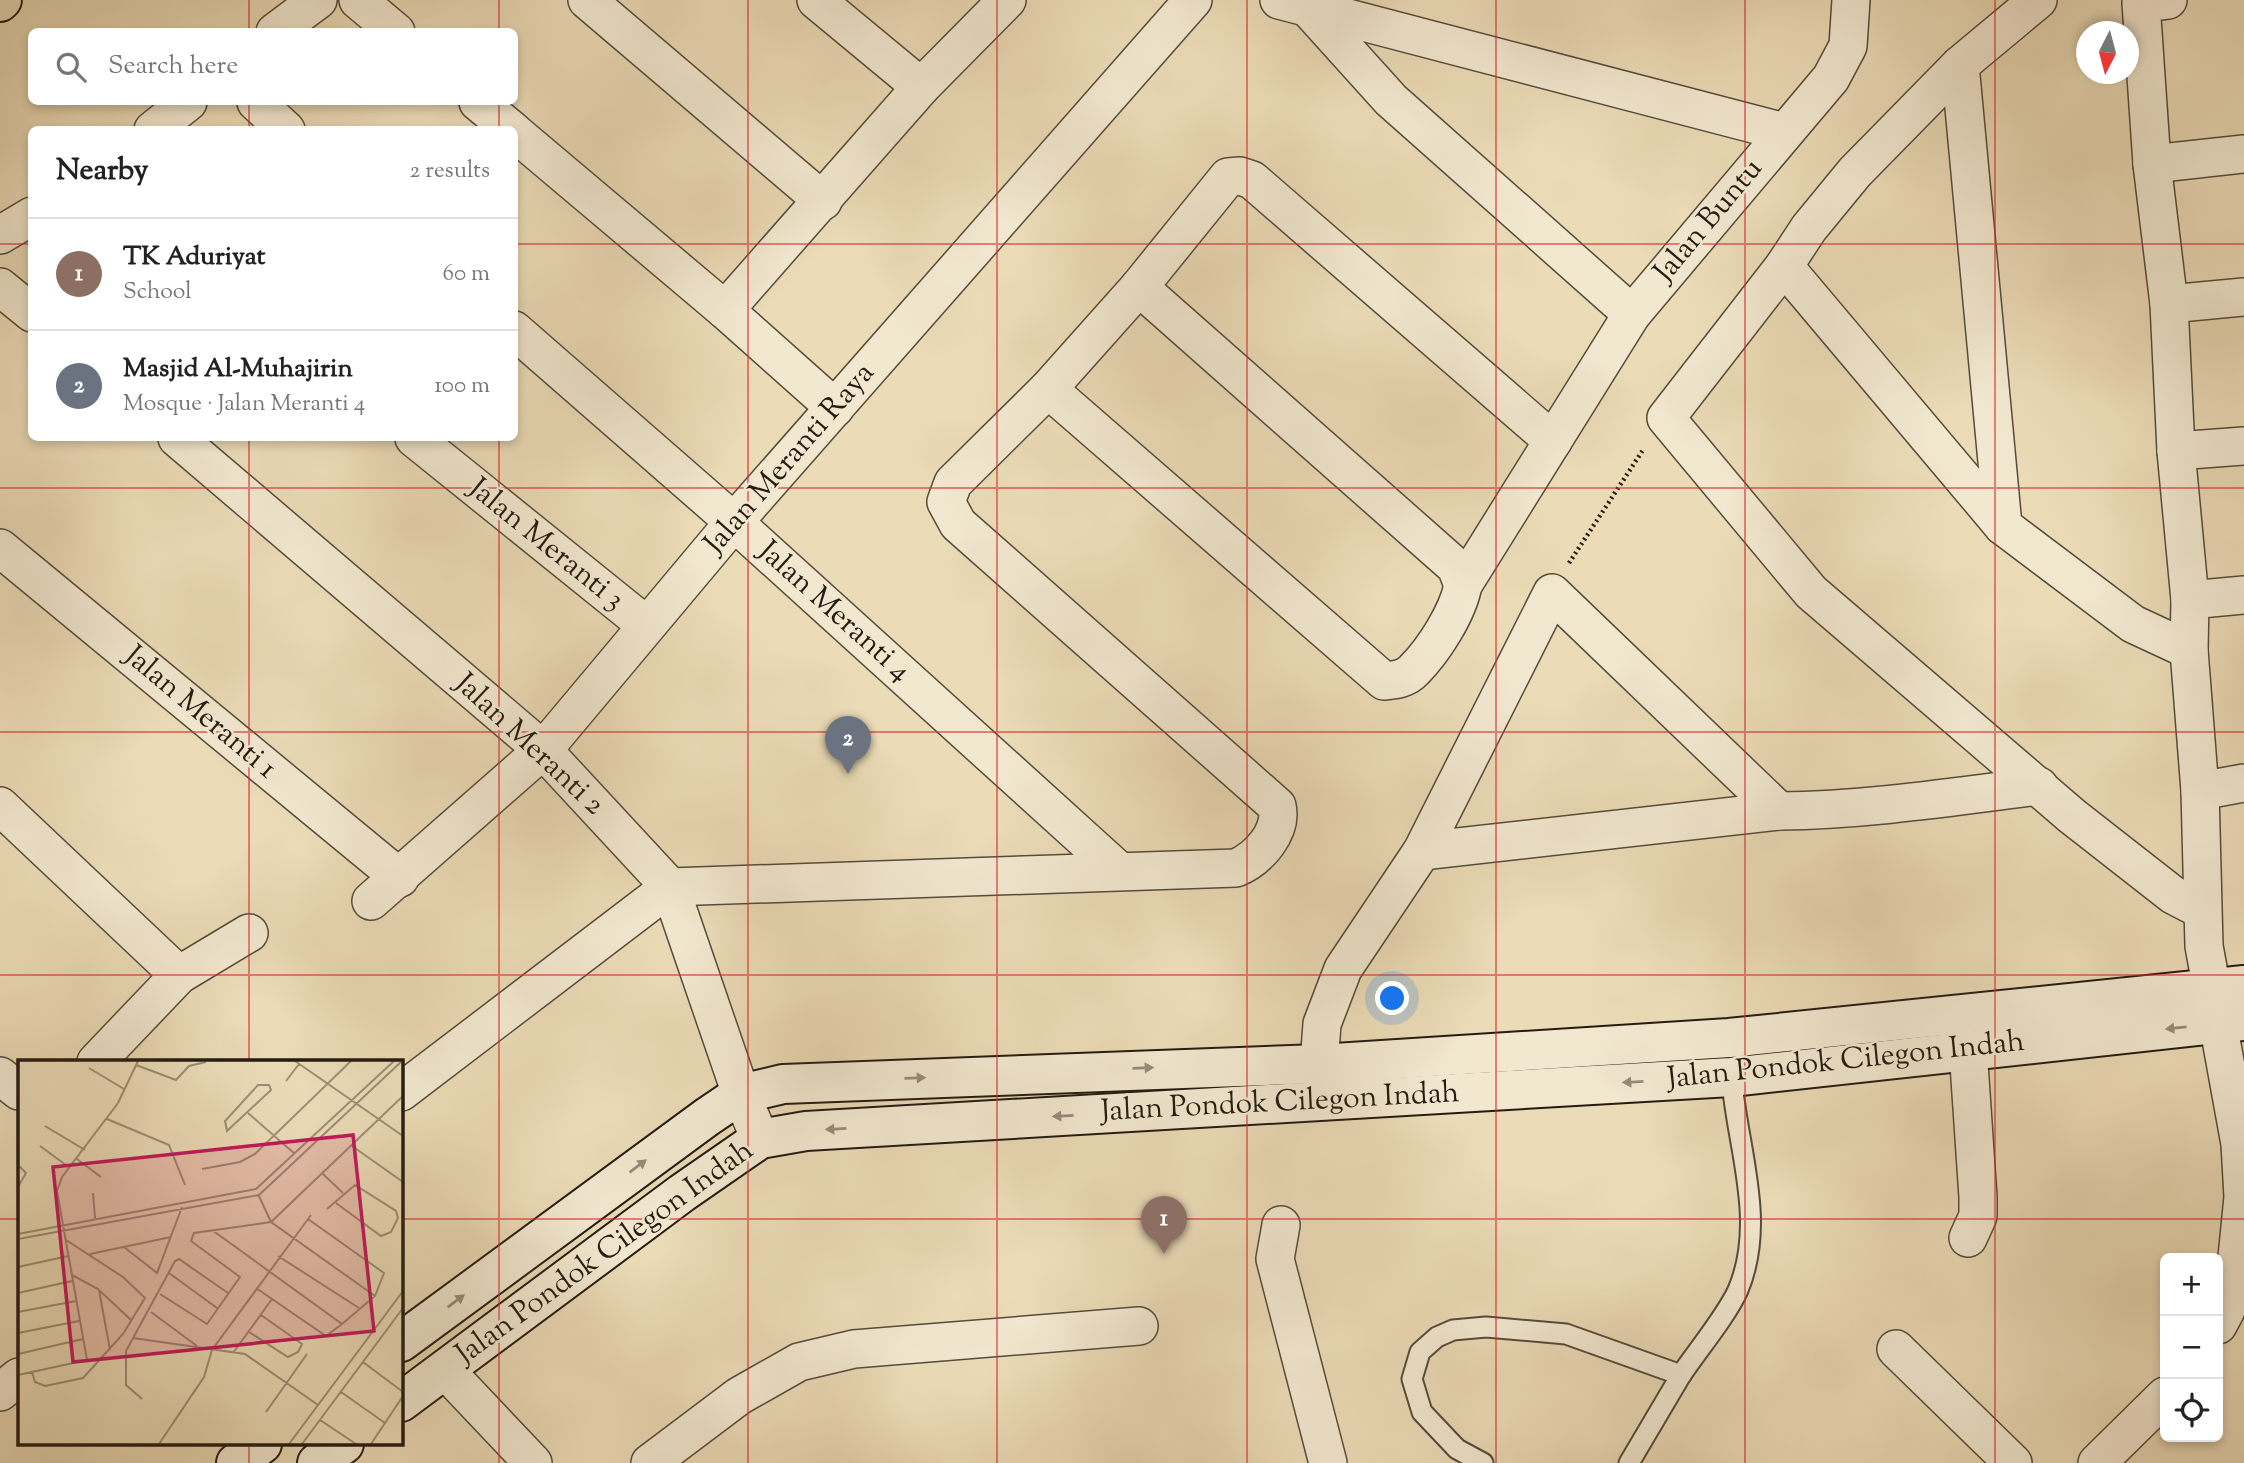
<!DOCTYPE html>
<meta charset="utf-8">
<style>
body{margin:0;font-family:"Sorts Mill Goudy",serif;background:#f6f6f6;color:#222}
.controls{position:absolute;right:21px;bottom:21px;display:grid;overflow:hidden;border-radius:10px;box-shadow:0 4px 10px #0003}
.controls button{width:63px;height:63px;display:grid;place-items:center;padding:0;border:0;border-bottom:2px solid #e0e0e0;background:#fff;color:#222;font:35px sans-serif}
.compass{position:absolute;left:2076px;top:21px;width:63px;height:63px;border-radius:50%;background:#fff;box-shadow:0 4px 10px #0003;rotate:186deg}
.you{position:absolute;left:1393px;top:999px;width:24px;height:24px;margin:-18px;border:5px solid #fff;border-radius:50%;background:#1a73e8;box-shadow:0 0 0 10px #1a73e833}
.badge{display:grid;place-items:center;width:46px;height:46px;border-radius:50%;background:#d93025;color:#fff;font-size:23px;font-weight:700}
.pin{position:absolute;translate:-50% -58px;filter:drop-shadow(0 2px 4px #0008)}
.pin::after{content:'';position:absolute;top:37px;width:24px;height:21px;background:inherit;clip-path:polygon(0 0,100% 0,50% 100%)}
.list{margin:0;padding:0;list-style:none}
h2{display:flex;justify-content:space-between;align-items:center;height:91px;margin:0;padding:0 28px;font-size:30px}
h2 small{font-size:23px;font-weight:400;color:#767676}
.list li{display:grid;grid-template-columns:46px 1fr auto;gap:21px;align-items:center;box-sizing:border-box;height:112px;padding:0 28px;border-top:2px solid #e0e0e0}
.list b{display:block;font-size:26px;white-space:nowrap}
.list p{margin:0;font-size:23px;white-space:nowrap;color:#767676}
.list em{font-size:23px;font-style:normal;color:#767676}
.icon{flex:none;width:38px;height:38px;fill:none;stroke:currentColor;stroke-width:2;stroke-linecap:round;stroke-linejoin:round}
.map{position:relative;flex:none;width:2244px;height:1463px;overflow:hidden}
.search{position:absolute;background:#fff;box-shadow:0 4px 10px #0003;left:28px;top:28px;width:490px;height:77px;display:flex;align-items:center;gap:18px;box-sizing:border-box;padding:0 24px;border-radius:10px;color:#767676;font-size:26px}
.panel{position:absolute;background:#fff;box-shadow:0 4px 10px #0003;left:28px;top:126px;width:490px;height:315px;border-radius:10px}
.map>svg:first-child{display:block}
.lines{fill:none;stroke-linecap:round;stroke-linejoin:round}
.lane-casing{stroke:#564c3b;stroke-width:23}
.street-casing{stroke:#564c3b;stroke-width:40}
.secondary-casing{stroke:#251c12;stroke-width:42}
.highway-casing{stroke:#251c12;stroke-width:42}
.path{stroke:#251c12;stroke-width:4.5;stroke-dasharray:2 3.5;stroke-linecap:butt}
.lane{stroke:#f2e8d0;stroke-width:19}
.street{stroke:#f2e8d0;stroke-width:37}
.secondary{stroke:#f2e8d0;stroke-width:38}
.highway{stroke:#ebdbb7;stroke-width:38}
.oneway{fill:#968c7a}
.grid{fill:none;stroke:#d62828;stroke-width:2;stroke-opacity:0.55}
.labels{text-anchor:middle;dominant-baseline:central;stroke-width:5;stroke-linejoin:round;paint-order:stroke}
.street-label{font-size:30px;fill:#251c12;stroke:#f2e8d0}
.inset-road{fill:none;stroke:#9c8f75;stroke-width:2}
.view{fill:#c2185b;fill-opacity:0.15;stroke:#c2185b;stroke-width:3.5}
.inset-edge{fill:none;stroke:#251c12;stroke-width:3.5}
</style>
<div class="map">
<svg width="2244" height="1463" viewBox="0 0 2244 1463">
<rect width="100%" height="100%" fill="#ebdbb7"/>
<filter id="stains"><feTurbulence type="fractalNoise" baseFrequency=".00286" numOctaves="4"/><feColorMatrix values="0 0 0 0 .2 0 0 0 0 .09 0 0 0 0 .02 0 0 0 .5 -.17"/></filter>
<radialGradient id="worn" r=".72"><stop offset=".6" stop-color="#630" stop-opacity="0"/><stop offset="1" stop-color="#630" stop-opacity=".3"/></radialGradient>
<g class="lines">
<g class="lane-casing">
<g id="lane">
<path d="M1681 1375C1697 1351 1727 1315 1738 1290 1768 1219 1735 1142 1731 1071"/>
<path d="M1483 1463 1457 1449 1422 1412 1412 1379 1420 1352 1437 1337 1453 1330 1486 1327 1566 1334 1681 1375 1629 1463"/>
</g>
</g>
<g class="street-casing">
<g id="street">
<path d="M358 0 396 32"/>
<path d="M587 0 823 201"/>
<path d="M816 0 921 87"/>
<path d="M1279 0 1784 132"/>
<path d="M2038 0 1960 65 1855 172 1809 228 1784 266 1666 418 1811 592 2072 816 2173 895 2200 909"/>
<path d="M2168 0 2141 3 2152 164 2169 304 2176 451 2190 600 2189 650 2200 791 2204 946 2240 1144 2243 1197 2235 1277 2226 1310 2218 1325"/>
<path d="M1308 8 1391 100 1632 314"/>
<path d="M275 32 318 0"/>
<path d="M1960 65 2003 526"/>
<path d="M256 102 286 130"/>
<path d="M478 102 512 130"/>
<path d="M153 130 188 102"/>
<path d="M514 132 725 310 835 408"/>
<path d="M2152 164 2244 154"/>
<path d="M0 235 32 216"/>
<path d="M1784 266 2003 526 2133 624 2189 650"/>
<path d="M0 287 32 313"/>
<path d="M1139 287 1456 567 1463 585"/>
<path d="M2169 304 2244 297"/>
<path d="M725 310 921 87 1007 0"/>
<path d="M514 330 734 522 1118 870"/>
<path d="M1048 389 1384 681C1395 680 1406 679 1414 670 1434 650 1458 612 1463 585L1632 314 1831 78 1848 46 1851 0"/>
<path d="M177 438 543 750 670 887 741 1094 760 1139"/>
<path d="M414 438 646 625"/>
<path d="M2176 451 2244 446"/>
<path d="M0 548 400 878"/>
<path d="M2190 600 2244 595"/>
<path d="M2200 791 2244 783"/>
<path d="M0 806 179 975"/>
<path d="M1422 851 1779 811C1866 810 1952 797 2039 786"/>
<path d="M371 901 543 750 734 522 1193 0"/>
<path d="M1968 1049 1978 1197V1216L1968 1238"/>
<path d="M96 1062 179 975 249 933"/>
<path d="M1319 1064 1322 1024 1343 969 1422 851 1552 593 1779 811"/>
<path d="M0 1076 19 1091"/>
<path d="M401 1092 670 887 1236 868C1258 859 1283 832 1277 806L958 524 946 502 953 483 1048 389 1139 287 1228 177 1240 176 1252 180 1553 441"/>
<path d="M1281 1225 1275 1259 1328 1463"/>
<path d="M1896 1349 2013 1463"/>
<path d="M445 1370 533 1463"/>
<path d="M0 1392 19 1377"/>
<path d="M650 1463 739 1396 799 1362 854 1349 1139 1326"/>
<path d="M2097 1463 2165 1396"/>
</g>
</g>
<g class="secondary-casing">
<g id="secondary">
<path d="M401 1342 707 1117 741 1094 783 1084 1319 1064 1729 1038 2244 985"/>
<path d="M401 1402 682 1193 760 1139 806 1131 1731 1077 2244 1021"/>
<path d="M236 1463 262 1444"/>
<path d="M317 1463 344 1444"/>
</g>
</g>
<g class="highway-casing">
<path id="highway" d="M0 2 2 0"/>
</g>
<path class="path" d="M1569 563 1643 450"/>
<use href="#lane" class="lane"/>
<use href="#street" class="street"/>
<use href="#secondary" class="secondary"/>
<use href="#highway" class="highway"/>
</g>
<defs><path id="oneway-solid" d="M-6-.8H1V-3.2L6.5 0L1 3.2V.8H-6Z" transform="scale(1.75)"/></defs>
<g class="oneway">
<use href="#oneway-solid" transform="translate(2176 1028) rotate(174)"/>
<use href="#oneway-solid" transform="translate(1143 1068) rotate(-2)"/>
<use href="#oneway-solid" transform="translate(915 1078) rotate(-2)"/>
<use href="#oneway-solid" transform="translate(1633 1082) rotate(177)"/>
<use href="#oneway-solid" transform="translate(1063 1116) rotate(177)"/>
<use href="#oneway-solid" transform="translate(836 1129) rotate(177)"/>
<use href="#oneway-solid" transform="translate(638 1166) rotate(-37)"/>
<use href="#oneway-solid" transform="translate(456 1301) rotate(-37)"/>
</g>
<path class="grid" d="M249 0V32M499 0V32M748 0V1463M997 0V1463M1247 0V1463M1496 0V1463M1745 0V1463M1995 0V1463M249 102V130M499 102V130M0 244H32M514 244H2244M249 438V1062M499 438V1463M0 488H2244M0 732H2244M0 975H2244M0 1219H19M401 1219H2244M249 1444V1463"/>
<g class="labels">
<g class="street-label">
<text transform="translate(1709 221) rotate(-50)">Jalan Buntu</text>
<text transform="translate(790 459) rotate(-49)">Jalan Meranti Raya</text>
<text transform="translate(546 545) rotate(39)">Jalan Meranti 3</text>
<text transform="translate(834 612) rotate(42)">Jalan Meranti 4</text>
<text transform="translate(200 713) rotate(40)">Jalan Meranti 1</text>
<text transform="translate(529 745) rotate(43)">Jalan Meranti 2</text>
<text transform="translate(1846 1061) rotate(-6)">Jalan Pondok Cilegon Indah</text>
<text transform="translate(1280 1103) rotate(-3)">Jalan Pondok Cilegon Indah</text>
<text transform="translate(605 1253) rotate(-36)">Jalan Pondok Cilegon Indah</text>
</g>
</g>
<g transform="translate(18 1060)">
<rect width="385" height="385" fill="#ebdbb7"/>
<path class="inset-road" d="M277 1 385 76M118 5 158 20 171 6 188 2M71 8 106 29M268 21 281 4M240 25H251L253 30 209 71 207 61ZM230 53 277 94M89 59 151 85 167 125M27 66 67 90M22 86 52 108M334 86 385 122M59 99 83 117M0 105 8 113 0 127M184 109 222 102 237 94 333 1M304 113 325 133M75 133 77 158M240 134 253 162 357 236M309 149 337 125 378 151 380 158 373 172 363 176 318 143M290 159 366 213 357 236 324 264M194 170 324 264 308 276 238 228M0 174 238 129 376 1M0 179 241 135 384 1M106 187 139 213 164 147M72 194 153 177M260 196 341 248M0 207 50 196M151 213 199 248M54 215 80 229 113 260M81 230 92 290M0 233 54 221M142 234 189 264 222 217 173 181 176 173 253 162 385 36M0 252 58 241M133 252 179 286M231 272 270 297 280 292 284 284 243 255M0 273 61 261M115 278 227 294 300 345M215 293 254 239M0 294 65 279M345 302 385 332M14 312 17 322 27 326 65 318 105 274 127 238 105 217 48 180M0 315 69 300 39 131 44 117 100 43 120 1M323 332 367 363M124 339 108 325V291L157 201 161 199 210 233M248 352 289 294M302 360 338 384M141 384 186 317 194 290 293 155M271 384 385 231M284 384 385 248M353 384 385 336"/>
<path class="view" d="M335 75 356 271 55 302 35 107Z"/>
<rect width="385" height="385" class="inset-edge"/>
</g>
<rect width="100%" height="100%" filter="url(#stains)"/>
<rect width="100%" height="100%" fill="url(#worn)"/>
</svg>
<div class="controls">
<button>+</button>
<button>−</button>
<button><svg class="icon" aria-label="locate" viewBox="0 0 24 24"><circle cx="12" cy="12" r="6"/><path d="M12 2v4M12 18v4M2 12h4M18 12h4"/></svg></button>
</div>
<svg class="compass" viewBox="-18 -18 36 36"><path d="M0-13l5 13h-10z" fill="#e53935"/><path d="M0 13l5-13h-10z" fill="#767676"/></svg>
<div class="you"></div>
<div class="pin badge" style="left:1164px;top:1254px;background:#8d6e63">1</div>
<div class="pin badge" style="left:848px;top:774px;background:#6b7280">2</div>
<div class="search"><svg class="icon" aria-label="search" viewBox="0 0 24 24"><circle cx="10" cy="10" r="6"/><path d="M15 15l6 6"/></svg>Search here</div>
<section class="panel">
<h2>Nearby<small>2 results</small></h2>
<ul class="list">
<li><span class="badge" style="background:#8d6e63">1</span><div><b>TK Aduriyat</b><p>School</p></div><em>60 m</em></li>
<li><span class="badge" style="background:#6b7280">2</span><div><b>Masjid Al-Muhajirin</b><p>Mosque · Jalan Meranti 4</p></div><em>100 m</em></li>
</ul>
</section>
</div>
